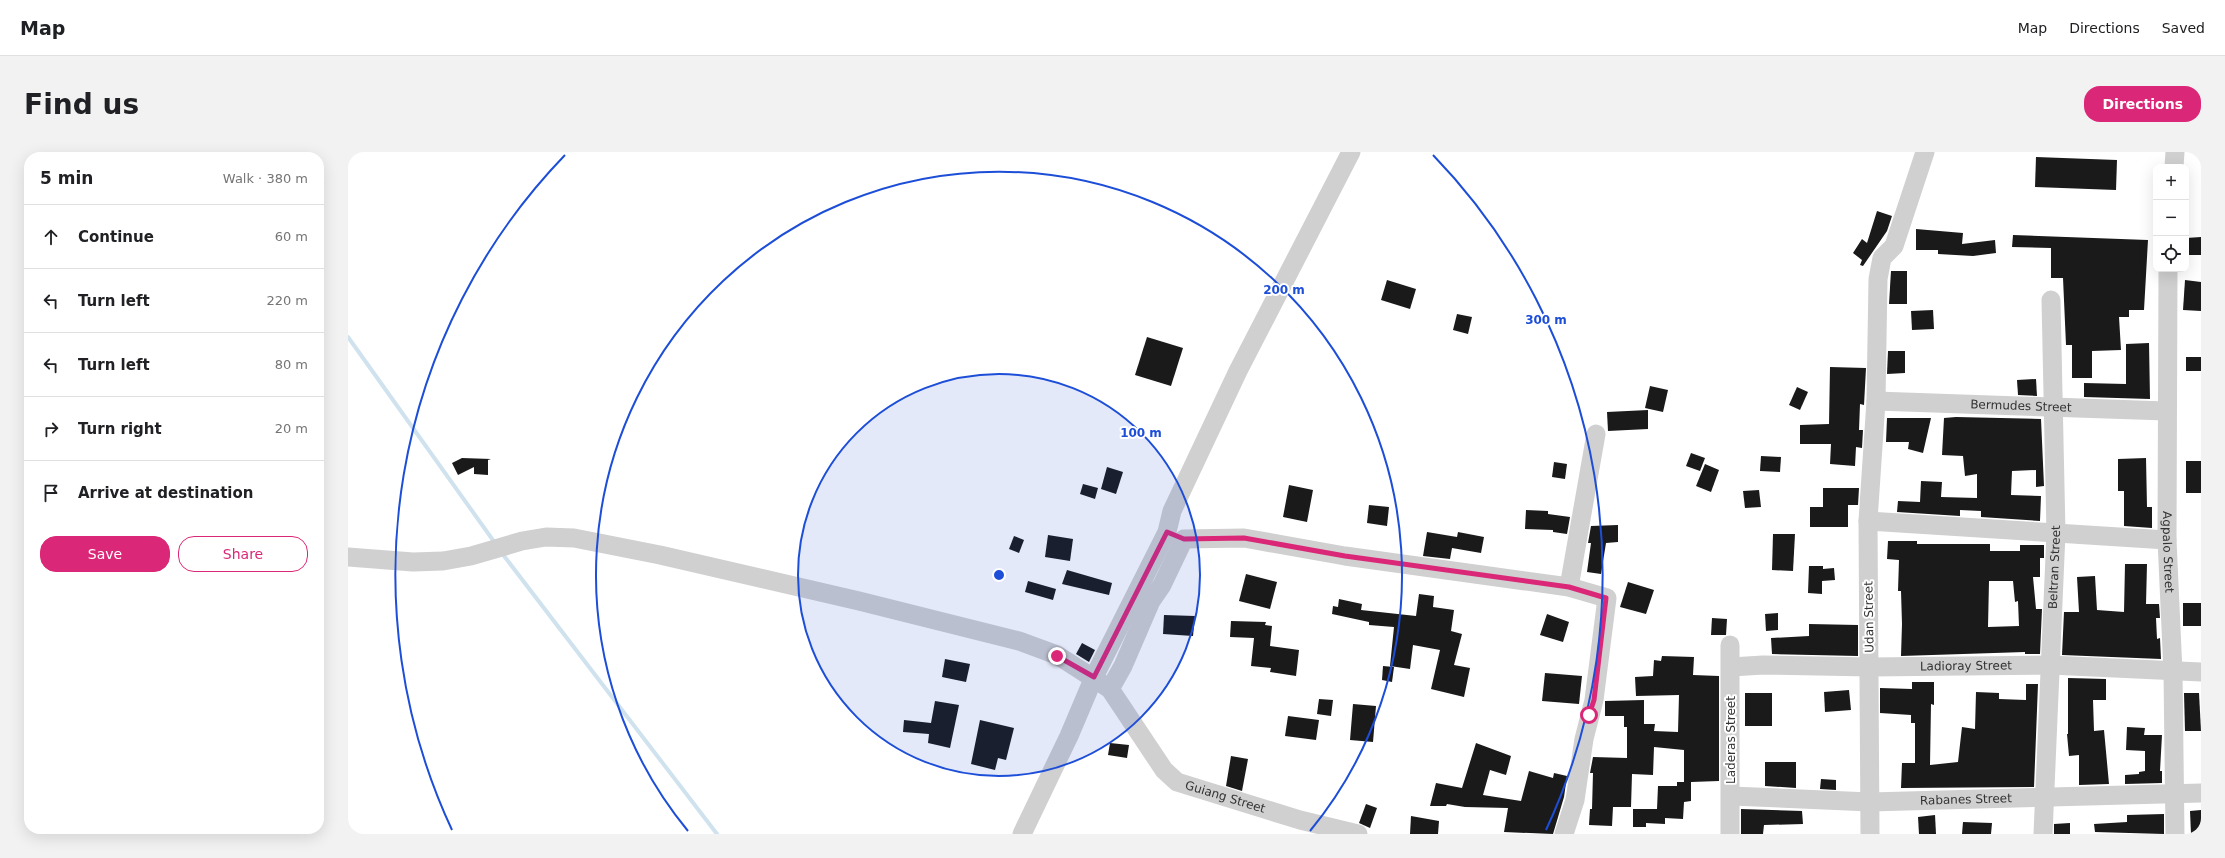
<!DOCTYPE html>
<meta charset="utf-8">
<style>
body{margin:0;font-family:"DejaVu Sans",sans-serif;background:#f2f2f2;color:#202124}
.controls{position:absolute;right:12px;top:12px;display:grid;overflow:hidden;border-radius:8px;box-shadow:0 4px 16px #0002}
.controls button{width:36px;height:36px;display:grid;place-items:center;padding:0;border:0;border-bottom:1px solid #e0e0e0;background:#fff;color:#202124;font:20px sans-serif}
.stop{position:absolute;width:12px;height:12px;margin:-9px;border:3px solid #db2777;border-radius:50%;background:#fff}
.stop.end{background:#db2777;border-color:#fff;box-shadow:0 1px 4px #0008}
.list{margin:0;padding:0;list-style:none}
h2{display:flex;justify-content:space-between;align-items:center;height:52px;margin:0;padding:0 16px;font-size:17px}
h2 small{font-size:13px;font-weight:400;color:#757577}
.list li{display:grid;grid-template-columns:26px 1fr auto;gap:12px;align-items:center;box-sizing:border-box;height:64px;padding:0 16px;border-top:1px solid #e0e0e0}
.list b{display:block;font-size:15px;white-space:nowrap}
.list em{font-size:13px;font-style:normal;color:#757577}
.actions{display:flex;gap:8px;padding:12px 16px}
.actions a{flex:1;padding:9px 0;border:1px solid #db2777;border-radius:16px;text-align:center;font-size:14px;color:#db2777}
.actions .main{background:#db2777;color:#fff}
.icon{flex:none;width:22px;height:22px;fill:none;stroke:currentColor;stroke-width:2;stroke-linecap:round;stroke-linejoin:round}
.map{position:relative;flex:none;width:1853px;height:682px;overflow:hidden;border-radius:16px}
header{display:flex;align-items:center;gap:24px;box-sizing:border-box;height:56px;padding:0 20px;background:#fff;border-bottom:1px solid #e0e0e0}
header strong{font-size:19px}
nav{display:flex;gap:22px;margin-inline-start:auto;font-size:14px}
.intro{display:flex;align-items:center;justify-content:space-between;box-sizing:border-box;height:96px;padding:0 24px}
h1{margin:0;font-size:28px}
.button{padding:10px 18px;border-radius:16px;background:#db2777;color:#fff;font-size:14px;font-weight:700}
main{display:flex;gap:24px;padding:0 24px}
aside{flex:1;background:#fff;border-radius:16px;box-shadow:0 4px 16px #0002}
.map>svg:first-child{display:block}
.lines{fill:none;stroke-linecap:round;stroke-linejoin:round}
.stream{stroke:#cfe2ee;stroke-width:4}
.building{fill:#1a1a1a;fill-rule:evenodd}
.minor{stroke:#d0d0d0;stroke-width:19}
.route{stroke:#db2777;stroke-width:5}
.ring{fill:none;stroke:#1d4ed8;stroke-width:2}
.labels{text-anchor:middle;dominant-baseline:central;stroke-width:4;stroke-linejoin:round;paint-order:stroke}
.street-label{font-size:12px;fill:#333;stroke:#fff}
.centre{fill:#1d4ed8;stroke:#fff;stroke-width:2}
.ring-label{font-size:12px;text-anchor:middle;font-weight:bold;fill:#1d4ed8;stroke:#fff;stroke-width:4;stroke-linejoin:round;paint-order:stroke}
</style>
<header>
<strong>Map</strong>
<nav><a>Map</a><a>Directions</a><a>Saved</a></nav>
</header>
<div class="intro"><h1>Find us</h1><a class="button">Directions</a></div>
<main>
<aside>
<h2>5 min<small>Walk · 380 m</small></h2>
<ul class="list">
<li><svg class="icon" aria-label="ahead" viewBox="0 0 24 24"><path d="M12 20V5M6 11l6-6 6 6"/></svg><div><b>Continue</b></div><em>60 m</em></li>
<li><svg class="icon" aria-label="left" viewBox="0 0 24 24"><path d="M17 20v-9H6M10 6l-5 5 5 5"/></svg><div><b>Turn left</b></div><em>220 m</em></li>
<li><svg class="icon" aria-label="left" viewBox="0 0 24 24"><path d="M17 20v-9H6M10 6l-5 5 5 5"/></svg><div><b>Turn left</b></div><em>80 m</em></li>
<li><svg class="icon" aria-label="right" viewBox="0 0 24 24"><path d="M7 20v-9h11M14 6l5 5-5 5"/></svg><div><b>Turn right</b></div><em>20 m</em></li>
<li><svg class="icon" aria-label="arrive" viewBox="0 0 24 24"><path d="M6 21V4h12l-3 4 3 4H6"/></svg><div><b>Arrive at destination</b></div></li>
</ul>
<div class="actions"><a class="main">Save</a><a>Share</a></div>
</aside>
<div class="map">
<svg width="1853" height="682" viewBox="0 0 1853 682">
<rect width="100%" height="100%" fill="#fff"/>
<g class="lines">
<g class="stream">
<path d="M0 185 147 391"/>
<path d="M153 400 369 682"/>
</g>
</g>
<g class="building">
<path d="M1688 5 1769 8 1768 38 1687 35Z"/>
<path d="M1529 59 1544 64 1539 79 1515 114 1512 113 1514 108 1505 101 1514 87 1519 91Z"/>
<path d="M1568 77 1615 81 1614 92 1647 88 1648 101 1625 104 1590 102V98H1568Z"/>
<path d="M1665 83 1800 88 1796 158H1781V165H1771L1773 198 1744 199V226H1724V193H1718L1715 126H1703V96L1664 95Z"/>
<path d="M1853 85V103H1838V86Z"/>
<path d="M1543 119H1559V152H1541Z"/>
<path d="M1039 128 1068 137 1062 157 1033 148Z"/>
<path d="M1837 128 1853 130V159L1835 158Z"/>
<path d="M1585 158 1586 177 1564 178 1563 159Z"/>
<path d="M1109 162 1124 165 1120 182 1105 178Z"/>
<path d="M799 185 835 196 823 234 787 223Z"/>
<path d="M1801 191 1802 247 1736 245V231L1778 232V192Z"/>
<path d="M1540 199H1557V221L1539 222Z"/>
<rect x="1838" y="205" width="15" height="14"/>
<path d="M1482 215 1518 216 1516 253 1512 252 1511 278H1515L1514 296 1508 295 1507 314 1482 312 1483 292H1452V273L1481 272Z"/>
<path d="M1688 227 1689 244 1670 243 1669 228Z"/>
<path d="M1302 234 1320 238 1315 260 1297 256Z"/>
<path d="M1449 235 1460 240 1452 258 1441 253Z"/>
<path d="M1300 258V277L1260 279 1259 260Z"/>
<path d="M1608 265 1693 267 1696 334 1688 335V318L1664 319 1663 343 1693 344 1692 369 1633 365V359L1612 358V364L1549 360 1550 349 1572 350 1573 329 1594 330 1593 345 1629 346V322L1617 324 1615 304 1594 303 1596 266Z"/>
<path d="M1539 266H1583L1575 301 1560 297 1561 290H1538Z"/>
<path d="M1343 301 1357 306 1352 319 1338 314Z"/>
<path d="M1413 304 1433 305 1432 320 1412 319Z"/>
<path d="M114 306 143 307 140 308V323L126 322V315L110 323 104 311Z"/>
<path d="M1798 306 1799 355H1804V376L1776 374V339H1770V307Z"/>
<rect x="1838" y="309" width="15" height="32"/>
<path d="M1206 310 1219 312 1217 327 1204 325Z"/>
<path d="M1357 312 1371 318 1363 340 1348 334Z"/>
<path d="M759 315 775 320 768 342 753 337Z"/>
<path d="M735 332 750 336 747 347 732 342Z"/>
<path d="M941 333 965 338 959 370 935 365Z"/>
<path d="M1475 336H1511L1510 353H1500V375H1462V355H1475Z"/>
<path d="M1411 338 1413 355 1397 356 1395 339Z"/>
<path d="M1021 353 1041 355 1039 374 1019 371Z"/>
<path d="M1178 358 1200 359V362L1222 365 1219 382 1205 380V378L1177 377Z"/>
<path d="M1270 373V390L1258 391 1253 422 1239 420 1243 391H1240L1243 374Z"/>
<path d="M1079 380 1109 385 1110 380 1136 385 1133 401 1104 396 1102 407 1075 404Z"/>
<path d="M1425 382H1447L1445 419 1424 418Z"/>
<path d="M700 383 725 387 722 409 697 405Z"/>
<path d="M666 384 676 388 671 401 661 397Z"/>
<path d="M1540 389H1569V392H1642V399H1672V393H1696V406H1692V425H1685L1688 457H1694L1692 502H1677V500L1553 504 1554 472 1553 439H1550L1551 408 1539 407ZM1641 429H1665L1667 450 1670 449 1671 474 1640 475Z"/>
<path d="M1777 412H1799L1798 452H1811L1812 466H1808L1809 487 1812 486 1813 507 1714 503 1716 460H1731L1729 425 1747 424 1749 458 1776 460Z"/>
<path d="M1461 414H1475V417L1486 416 1487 428 1474 429V442L1460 441Z"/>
<path d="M719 418 764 431 761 443 714 432Z"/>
<path d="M898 422 929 430 922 457 891 449Z"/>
<path d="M680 429 708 437 705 448 677 440Z"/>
<path d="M1280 430 1306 438 1298 462 1272 455Z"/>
<path d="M1071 442 1086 444 1085 455 1106 458 1103 479 1114 482 1106 513 1122 516 1116 545 1083 537 1092 498 1065 493 1062 517 1042 514 1046 475 1021 473V470L984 462 985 454 990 455 991 447 1014 452 1013 458 1068 464Z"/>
<rect x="1835" y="451" width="18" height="23"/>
<path d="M1430 461V478L1418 479 1417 462Z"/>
<path d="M1199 462 1221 470 1215 490 1192 483Z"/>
<path d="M816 463 847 464 845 484 815 482Z"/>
<path d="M1364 466 1379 467 1378 483H1363Z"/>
<path d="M883 469 918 470 917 473 924 474 922 494 951 498 948 524 922 520 923 516 903 514 906 486 882 485Z"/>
<path d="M1461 472 1510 473V504L1424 502 1423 486 1461 484Z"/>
<path d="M734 491 747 498 741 510 728 502Z"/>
<path d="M1314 504 1346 505 1345 523 1371 524V629L1343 630V649L1336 650 1335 667 1317 666V672L1298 671V675H1285V657H1309L1310 634H1329V630H1336V598L1306 595 1305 623 1284 622 1283 655H1265L1264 674 1241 673 1242 657H1244L1245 621H1242L1245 605 1279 606V575H1276V564H1257V549L1296 548V572H1307L1306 579 1330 580 1331 543 1288 544 1287 525 1305 524 1306 508 1313 509Z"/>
<path d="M597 507 622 512 618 530 594 525Z"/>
<path d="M1035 514 1046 515 1044 530 1034 528Z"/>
<path d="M1197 521 1234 524 1231 552 1194 549Z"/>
<path d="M1720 526 1758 527V548H1745L1746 579 1756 578 1761 632 1731 633V603L1721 604 1719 582H1720Z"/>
<path d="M1564 530H1586V553L1583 552 1582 613 1610 610 1614 575 1627 577 1628 540 1651 541V547L1678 548V532H1690L1686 635 1553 636 1554 611H1567V571H1563V563L1532 561V536L1564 537Z"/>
<path d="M1501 538 1503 558 1477 560 1476 540Z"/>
<rect x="1397" y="541" width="27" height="33"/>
<path d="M1836 541H1851L1853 579H1837Z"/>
<path d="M971 547 985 548 983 564 969 562Z"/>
<path d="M587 549 611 553 602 596 580 591 581 582 555 580 556 568 583 571Z"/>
<path d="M1005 552 1028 554 1025 590 1002 588Z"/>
<path d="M940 564 971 568 968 588 937 584Z"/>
<path d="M632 568 666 576 658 608 650 606 647 618 623 612Z"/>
<path d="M1779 575 1797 576 1796 583H1814L1812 619H1814V631L1777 632V623L1791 622V620L1797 619V599L1778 598Z"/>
<path d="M762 591 781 593 779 606 760 603Z"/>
<path d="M1128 591 1163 604 1158 623 1142 618 1135 643 1173 649 1181 619 1205 626 1206 621 1219 624 1216 645 1205 682 1156 680 1160 656 1117 655 1099 652 1098 654H1082L1088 631 1114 636Z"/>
<path d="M883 604 900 607 894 639 878 634Z"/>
<path d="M1417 610H1448V636L1417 634Z"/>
<path d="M1473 627 1488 628V638L1472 637Z"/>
<path d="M1018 652 1029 656 1022 676 1011 671Z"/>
<path d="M1393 657 1454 659 1455 672 1416 673 1415 682H1393Z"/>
<path d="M1853 658V682H1843L1842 659Z"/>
<path d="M1816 662V682L1747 680 1746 672 1779 670V663Z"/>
<path d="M1587 663 1588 682H1571L1570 665Z"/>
<path d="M1063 664 1091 669 1090 682H1062Z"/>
<path d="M1615 670 1644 671 1643 682H1614Z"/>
<path d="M1722 671V682H1706V672Z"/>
</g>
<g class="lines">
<g class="minor">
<path d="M1826 15 1827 0"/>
<path id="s1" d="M1820 117 1819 388 1825 520 1827 682"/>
<path id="s2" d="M1528 249 1818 259"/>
<path d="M1520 369 1819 388"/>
<path id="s3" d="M0 405 65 410 95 409 123 404 174 389 198 385 226 386 312 403 511 449 671 489 709 503 762 537 816 618 829 630 952 668 1010 682"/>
<path d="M1221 435 1248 282"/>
<path id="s4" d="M1383 515 1415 513 1522 515 1702 513 1853 520"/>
<path d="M762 537 775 514 803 449 814 433 836 387 896 386 997 404 1221 435 1259 446 1246 548 1236 587 1227 648 1216 682"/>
<path id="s5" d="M1383 644 1522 650 1853 641"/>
<path d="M674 682 721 584 746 525 819 380 824 359 890 219 1003 0"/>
<path d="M1382 682V493"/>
<path d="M1522 682 1520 369 1528 249 1530 127 1534 106 1546 94 1577 0"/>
<path id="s6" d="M1695 682 1708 381 1703 148"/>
</g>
</g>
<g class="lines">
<path class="route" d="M709 504 746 525 819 380 836 387 896 386 997 404 1221 435 1258 446 1246 548 1241 563"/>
</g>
<circle cx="651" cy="423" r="201" fill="#1d4ed8" fill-opacity=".12"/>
<g class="ring">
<circle cx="651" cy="423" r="201"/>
<path d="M340 679A403 403 0 1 1 962 679"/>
<path d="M104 678A604 604 0 0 1 217 3M1085 3A604 604 0 0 1 1198 678"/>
</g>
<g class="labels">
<g class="street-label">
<text stroke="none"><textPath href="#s2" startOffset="145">Bermudes Street</textPath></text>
<text stroke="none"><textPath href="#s1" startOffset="283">Agpalo Street</textPath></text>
<text stroke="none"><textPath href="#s6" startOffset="267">Beltran Street</textPath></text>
<text transform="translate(1521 465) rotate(-91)">Udan Street</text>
<text stroke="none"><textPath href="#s4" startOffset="235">Ladioray Street</textPath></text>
<text transform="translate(1383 588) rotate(-90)">Laderas Street</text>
<text stroke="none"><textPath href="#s3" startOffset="955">Guiang Street</textPath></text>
<text stroke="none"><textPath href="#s5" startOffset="235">Rabanes Street</textPath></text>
</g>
</g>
<circle cx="651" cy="423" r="6" class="centre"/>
<g class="ring-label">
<text x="936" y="142">200 m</text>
<text x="1198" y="172">300 m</text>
<text x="793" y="285">100 m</text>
</g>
</svg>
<div class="controls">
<button>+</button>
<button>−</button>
<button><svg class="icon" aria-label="locate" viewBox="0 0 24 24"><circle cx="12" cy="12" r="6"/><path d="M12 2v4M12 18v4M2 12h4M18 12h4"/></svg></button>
</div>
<div class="stop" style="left:1241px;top:563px"></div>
<div class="stop end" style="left:709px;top:504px"></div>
</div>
</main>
